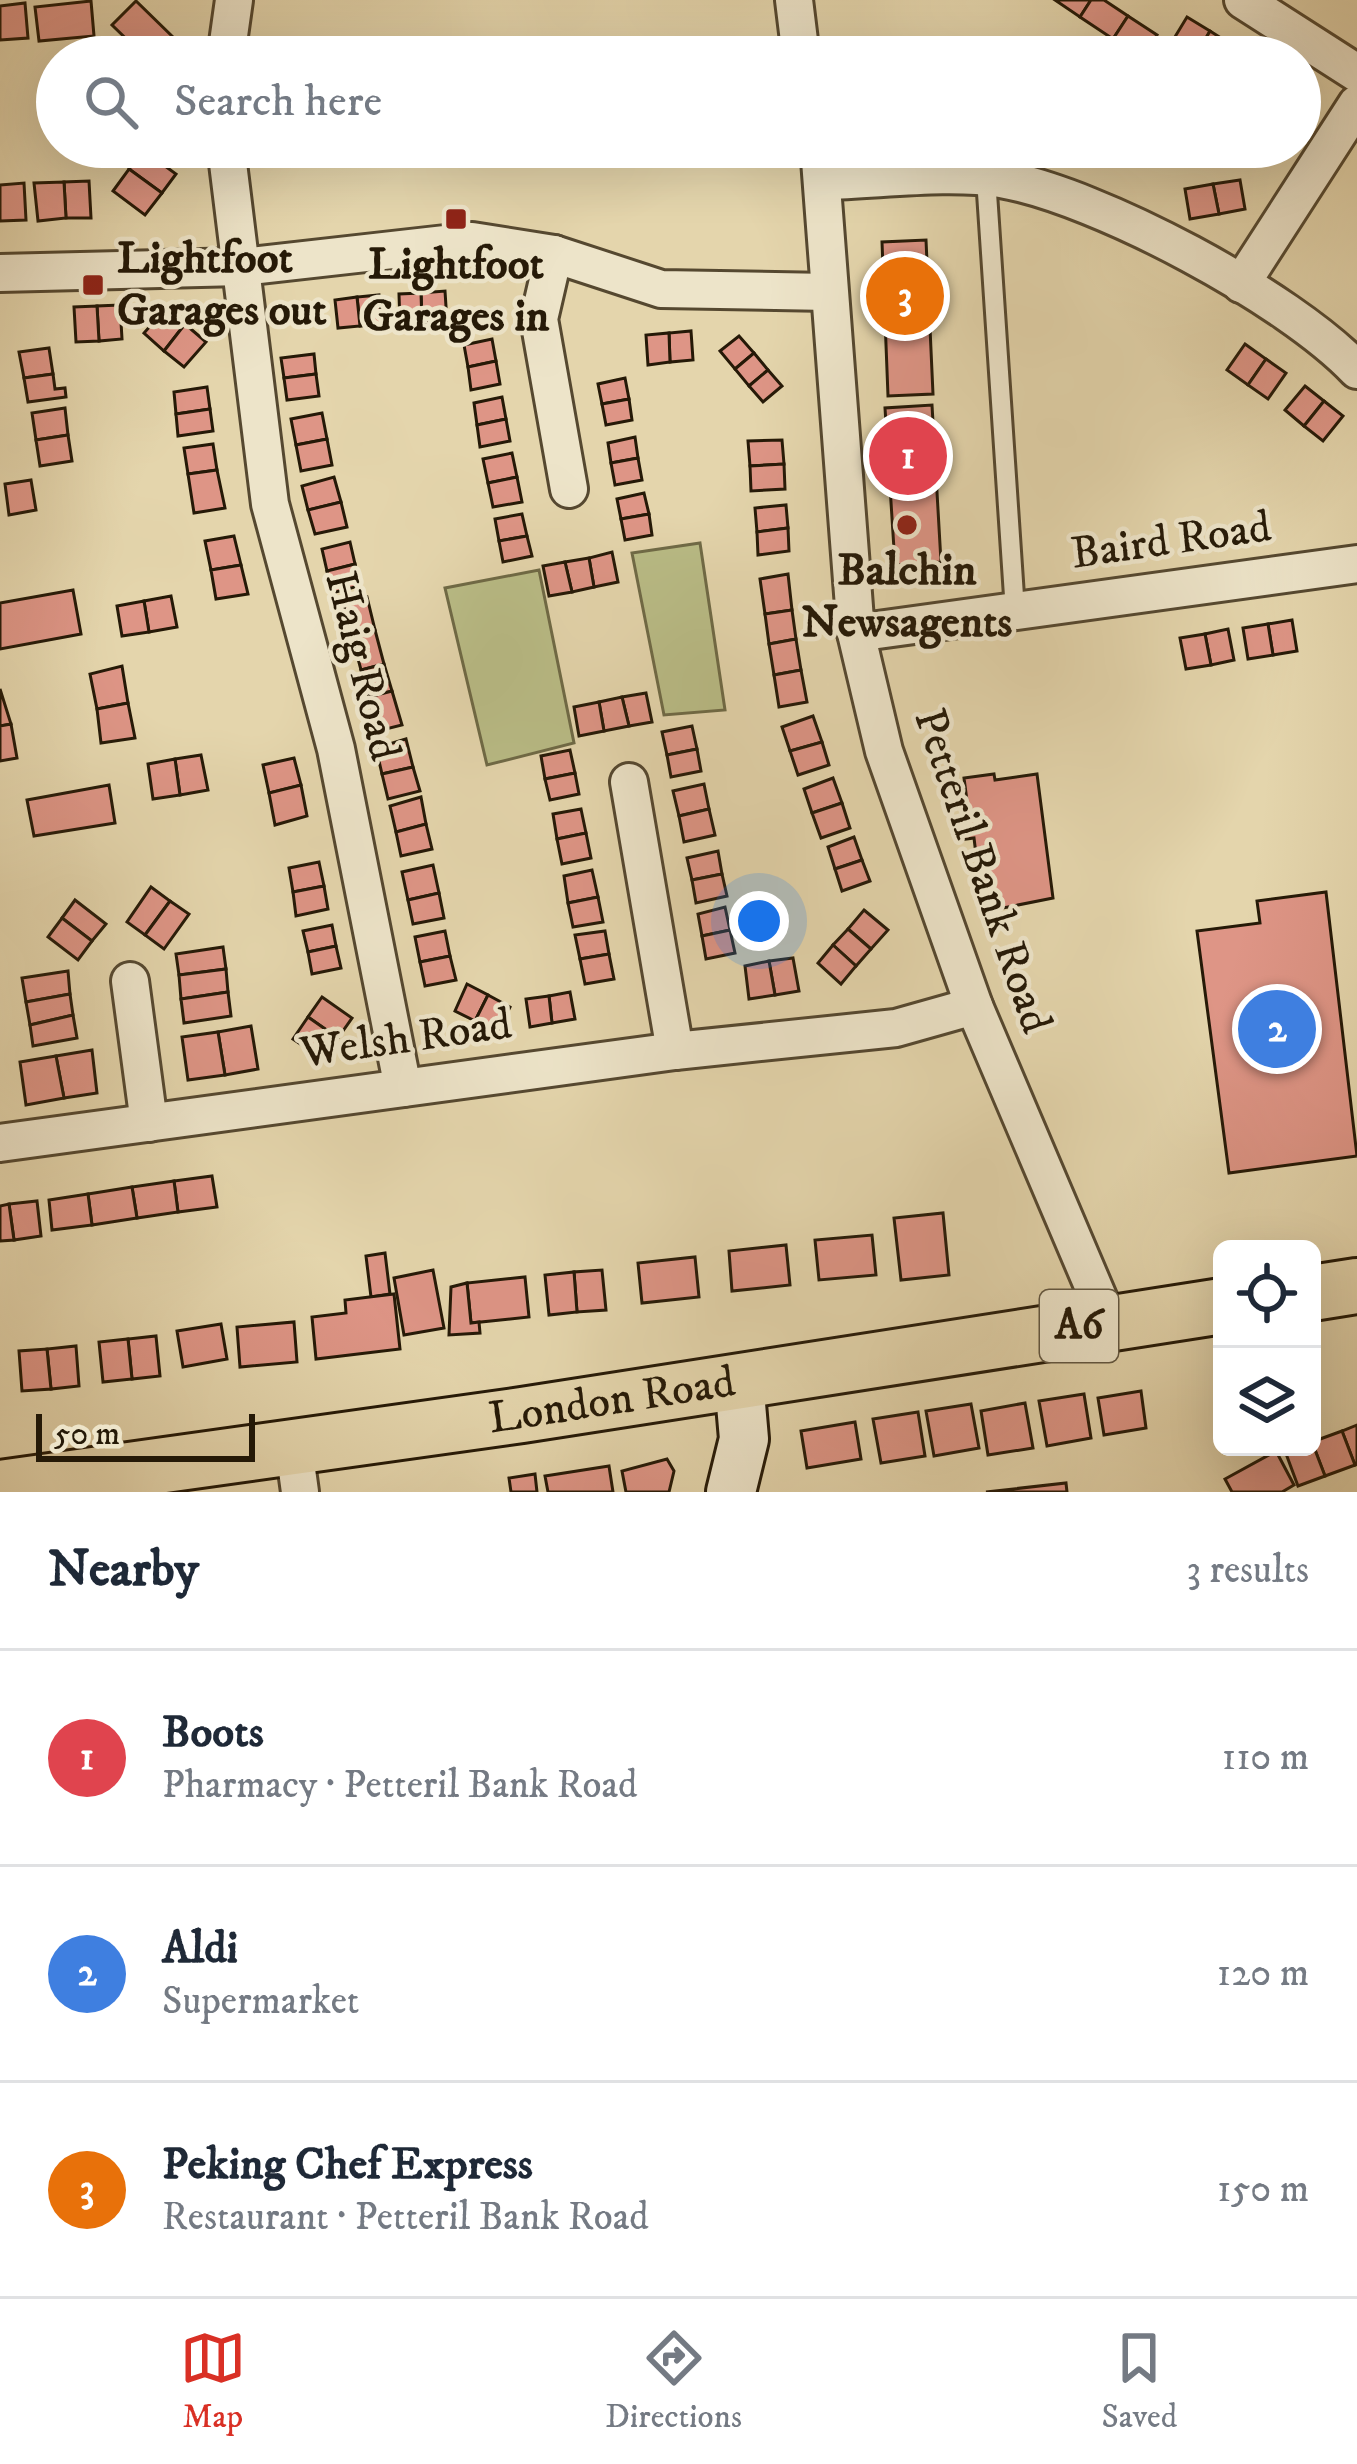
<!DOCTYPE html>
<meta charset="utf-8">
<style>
body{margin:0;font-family:"IM FELL DW Pica",serif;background:#f2f2f3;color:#1f2937}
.controls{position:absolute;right:36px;bottom:36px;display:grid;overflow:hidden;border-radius:18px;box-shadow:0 12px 48px #0002}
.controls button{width:108px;height:108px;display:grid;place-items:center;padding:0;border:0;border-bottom:3px solid #e0e1e3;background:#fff;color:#1f2937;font:60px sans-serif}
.scale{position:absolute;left:36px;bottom:30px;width:219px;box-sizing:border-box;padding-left:12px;border:6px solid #251907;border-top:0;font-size:33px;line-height:42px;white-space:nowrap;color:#251907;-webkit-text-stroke:9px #ede4c9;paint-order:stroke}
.you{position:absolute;left:759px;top:921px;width:42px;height:42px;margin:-30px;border:9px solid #fff;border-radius:50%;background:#1a73e8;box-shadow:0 0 0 18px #1a73e833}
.badge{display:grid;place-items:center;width:78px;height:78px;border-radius:50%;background:#d93025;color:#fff;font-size:39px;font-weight:700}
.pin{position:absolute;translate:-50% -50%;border:6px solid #fff;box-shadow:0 3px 12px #0006}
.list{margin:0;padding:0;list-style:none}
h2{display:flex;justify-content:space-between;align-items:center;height:156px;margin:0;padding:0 48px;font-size:51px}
h2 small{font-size:39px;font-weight:400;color:#747a83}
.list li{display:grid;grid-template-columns:78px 1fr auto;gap:36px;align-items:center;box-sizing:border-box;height:216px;padding:0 48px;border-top:3px solid #e0e1e3}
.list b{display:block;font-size:45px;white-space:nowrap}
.list p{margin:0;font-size:39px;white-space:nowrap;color:#747a83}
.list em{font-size:39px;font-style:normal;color:#747a83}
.icon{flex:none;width:66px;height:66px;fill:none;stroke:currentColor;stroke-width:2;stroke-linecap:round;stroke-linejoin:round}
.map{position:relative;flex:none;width:1357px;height:1492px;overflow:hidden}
.search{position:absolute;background:#fff;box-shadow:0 12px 48px #0002;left:36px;right:36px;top:36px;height:132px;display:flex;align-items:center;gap:30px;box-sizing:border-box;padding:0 42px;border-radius:66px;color:#747a83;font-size:45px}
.sheet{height:804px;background:#fff}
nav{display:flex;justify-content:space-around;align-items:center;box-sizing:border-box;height:168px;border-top:3px solid #e0e1e3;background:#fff;font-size:33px;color:#747a83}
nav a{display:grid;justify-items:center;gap:6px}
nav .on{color:#d93025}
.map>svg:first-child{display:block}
.green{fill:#b9bc86;stroke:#6f6a46;stroke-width:3}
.building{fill:#de9586;stroke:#251907;stroke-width:3}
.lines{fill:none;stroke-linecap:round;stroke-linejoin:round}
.lane-casing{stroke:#554830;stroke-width:24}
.street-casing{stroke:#554830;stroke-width:42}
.secondary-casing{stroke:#251907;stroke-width:54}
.primary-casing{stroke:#251907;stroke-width:60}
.lane{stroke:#ede4c9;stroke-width:18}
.street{stroke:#ede4c9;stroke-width:36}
.secondary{stroke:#ede4c9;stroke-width:48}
.primary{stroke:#e4d5ac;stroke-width:54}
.poi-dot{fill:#8f2418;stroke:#ede4c9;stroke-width:4.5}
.labels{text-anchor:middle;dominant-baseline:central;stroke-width:9;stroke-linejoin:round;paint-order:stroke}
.shield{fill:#ede4c9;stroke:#615641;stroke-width:3}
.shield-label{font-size:42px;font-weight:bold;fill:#251907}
.poi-label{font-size:45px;font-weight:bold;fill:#251907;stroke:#ede4c9}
.street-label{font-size:45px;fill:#251907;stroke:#ede4c9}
</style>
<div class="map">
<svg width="1357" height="1492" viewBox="0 0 1357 1492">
<rect width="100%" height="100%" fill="#e4d5ac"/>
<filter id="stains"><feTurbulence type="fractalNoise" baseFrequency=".00167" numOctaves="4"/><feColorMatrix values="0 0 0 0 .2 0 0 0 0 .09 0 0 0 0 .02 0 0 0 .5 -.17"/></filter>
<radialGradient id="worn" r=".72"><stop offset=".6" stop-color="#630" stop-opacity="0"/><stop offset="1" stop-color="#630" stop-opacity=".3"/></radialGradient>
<g class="green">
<path d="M700 543 725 710 664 715 632 553Z"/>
<path d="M539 570 574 743 487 765 445 588Z"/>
</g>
<g class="building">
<path d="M1055 0H1091L1080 17Z"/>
<path d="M1091 0H1104L1128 16 1113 39 1080 17Z"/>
<path d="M91 1 94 36 39 41 35 7Z"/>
<path d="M136 1 176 40 159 57H145L112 25Z"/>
<path d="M25 3 28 38 0 40V6Z"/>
<path d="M1128 16 1157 35 1142 57 1113 39Z"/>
<path d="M1187 17 1210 31 1195 57 1170 45Z"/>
<path d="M1210 31 1235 47 1229 57H1195Z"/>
<path d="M143 150 176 174 162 193 129 169Z"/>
<path d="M129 169 162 193 145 215 113 191Z"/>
<path d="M1240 180 1245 209 1219 214 1213 184Z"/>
<path d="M89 181 91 218H66L64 182Z"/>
<path d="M64 182 66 218 38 221 34 183Z"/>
<path d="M24 183 26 220 0 221V185Z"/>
<path d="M1213 184 1219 214 1190 219 1185 189Z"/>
<path d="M926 240 933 394 888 396 882 242Z"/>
<path d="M445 291 447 322 422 323 421 293Z"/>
<path d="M421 293 422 323 400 325 399 294Z"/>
<path d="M379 295 382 324 360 326 357 297Z"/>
<path d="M357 297 360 326 338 328 335 300Z"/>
<path d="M120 305 122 339 99 341 97 306Z"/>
<path d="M97 306 99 341 76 342 74 307Z"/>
<path d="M165 309 185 324 164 351 144 333Z"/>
<path d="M185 324 206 342 184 367 164 351Z"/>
<path d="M691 331 693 360 670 362 669 333Z"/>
<path d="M669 333 670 362 648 365 646 335Z"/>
<path d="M739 336 754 353 735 369 720 351Z"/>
<path d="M492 339 496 361 468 367 464 345Z"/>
<path d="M1245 344 1266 359 1248 385 1227 370Z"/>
<path d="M49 348 53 374 24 378 19 352Z"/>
<path d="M754 353 768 370 749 386 735 369Z"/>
<path d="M314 354 316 374 284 378 281 358Z"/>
<path d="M1266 359 1286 373 1268 399 1248 385Z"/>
<path d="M496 361 500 384 471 390 468 367Z"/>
<path d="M768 370 782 386 763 402 749 386Z"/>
<path d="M53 374 55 389 65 388 66 397 28 402 24 378Z"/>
<path d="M316 374 319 396 287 400 284 378Z"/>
<path d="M625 378 629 399 602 404 598 384Z"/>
<path d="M1305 386 1324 401 1304 426 1285 410Z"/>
<path d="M207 387 210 409 176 414 174 392Z"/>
<path d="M502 397 506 419 477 425 474 403Z"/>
<path d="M629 399 632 420 606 425 602 404Z"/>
<path d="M1324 401 1343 416 1323 441 1304 426Z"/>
<path d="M932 405 941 562 895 565 885 408Z"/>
<path d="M65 408 68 435 36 440 32 413Z"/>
<path d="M210 409 213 431 178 436 176 414Z"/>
<path d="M322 413 327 439 296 445 291 419Z"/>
<path d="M506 419 510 441 480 447 477 425Z"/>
<path d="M68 435 72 461 40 466 36 440Z"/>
<path d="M635 437 638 458 611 463 608 443Z"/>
<path d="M327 439 332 465 301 471 296 445Z"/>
<path d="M782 440 784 464 750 466 748 441Z"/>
<path d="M213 444 217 470 188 474 184 448Z"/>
<path d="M512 453 517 477 488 483 483 459Z"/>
<path d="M638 458 642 480 615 485 611 463Z"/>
<path d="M784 464 785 489 751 491 750 466Z"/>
<path d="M217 470 225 508 194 513 188 474Z"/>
<path d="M334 477 341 502 308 510 302 486Z"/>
<path d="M517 477 522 502 493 507 488 483Z"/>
<path d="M31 480 36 510 9 515 5 484Z"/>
<path d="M644 493 649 514 621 519 617 499Z"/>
<path d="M341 502 347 527 315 534 308 510Z"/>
<path d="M786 505 788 528 757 532 755 508Z"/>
<path d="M522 514 527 536 499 541 495 519Z"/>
<path d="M649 514 652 535 625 540 621 519Z"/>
<path d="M788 528 789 551 758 555 757 532Z"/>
<path d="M234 536 241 565 211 570 205 541Z"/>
<path d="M527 536 532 556 503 562 499 541Z"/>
<path d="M350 542 355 564 327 571 322 549Z"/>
<path d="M612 552 618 582 594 587 589 558Z"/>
<path d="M589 558 594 587 572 592 565 562Z"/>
<path d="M565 562 572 592 549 596 543 566Z"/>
<path d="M355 564 359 586 332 593 327 571Z"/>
<path d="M241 565 248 594 216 599 211 570Z"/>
<path d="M788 574 792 610 765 614 760 579Z"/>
<path d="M73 590 81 634 0 649V603Z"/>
<path d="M171 596 177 627 149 632 144 601Z"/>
<path d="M367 597 375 630 352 636 343 602Z"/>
<path d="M144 601 149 632 122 636 117 606Z"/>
<path d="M792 610 796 639 769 644 765 614Z"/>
<path d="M1292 620 1297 651 1273 655 1268 624Z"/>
<path d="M1268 624 1273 655 1248 659 1243 628Z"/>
<path d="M1228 629 1234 660 1211 665 1205 634Z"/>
<path d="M375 630 384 664 361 670 352 636Z"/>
<path d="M1205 634 1211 665 1186 669 1180 638Z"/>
<path d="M796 639 801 670 774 675 769 644Z"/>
<path d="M384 664 392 691 369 697 361 670Z"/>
<path d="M122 666 128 703 97 709 90 674Z"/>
<path d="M801 670 807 702 779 707 774 675Z"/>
<path d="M0 689 11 724 0 726Z"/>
<path d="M392 691 402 725 378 731 369 697Z"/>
<path d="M646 693 652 722 629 726 622 697Z"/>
<path d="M622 697 629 726 604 731 599 702Z"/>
<path d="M599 702 604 731 579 736 574 707Z"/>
<path d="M128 703 135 738 101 743 97 709Z"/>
<path d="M813 716 822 742 790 751 782 727Z"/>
<path d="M11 724 17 758 0 761V726Z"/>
<path d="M692 726 697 749 667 755 662 732Z"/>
<path d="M406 739 413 767 382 774 376 748Z"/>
<path d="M822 742 829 765 798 775 790 751Z"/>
<path d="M697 749 701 771 671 777 667 755Z"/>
<path d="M570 750 575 773 545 779 541 756Z"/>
<path d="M201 755 208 790 180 795 175 759Z"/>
<path d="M294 758 301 785 269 793 263 765Z"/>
<path d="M175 759 180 795 153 799 148 764Z"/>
<path d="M413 767 420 791 388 799 382 774Z"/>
<path d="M575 773 579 794 550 800 545 779Z"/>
<path d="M994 774 995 780 1037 774 1053 898 983 912 974 838 959 840 956 818 969 816 964 778Z"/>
<path d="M833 778 842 803 812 813 804 789Z"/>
<path d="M704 784 709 809 679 816 673 791Z"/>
<path d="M109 785 115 823 34 836 27 800Z"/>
<path d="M301 785 307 816 275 825 269 793Z"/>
<path d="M421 797 426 824 396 832 390 806Z"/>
<path d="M842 803 850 828 821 838 812 813Z"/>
<path d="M581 809 586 833 557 839 553 814Z"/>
<path d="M709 809 715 835 684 842 679 816Z"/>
<path d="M426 824 432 849 401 856 396 832Z"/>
<path d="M586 833 591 858 562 864 557 839Z"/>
<path d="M854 837 862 860 835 869 828 847Z"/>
<path d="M718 851 722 874 692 880 687 858Z"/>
<path d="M862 860 870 881 842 891 835 869Z"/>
<path d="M319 862 324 886 293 892 289 868Z"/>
<path d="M433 865 439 893 408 900 402 872Z"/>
<path d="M592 870 598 897 568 903 564 876Z"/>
<path d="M722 874 727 896 696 903 692 880Z"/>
<path d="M324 886 328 909 296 916 293 892Z"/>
<path d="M151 887 170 901 145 935 127 922Z"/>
<path d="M1326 892 1357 1156 1229 1173 1197 931 1260 923 1257 901Z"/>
<path d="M439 893 444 918 413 924 408 900Z"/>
<path d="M598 897 603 922 573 927 568 903Z"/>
<path d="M75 900 106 924 92 941 62 918Z"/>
<path d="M170 901 189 914 164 949 145 935Z"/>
<path d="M725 907 730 930 702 936 698 914Z"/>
<path d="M864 910 888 930 871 949 848 929Z"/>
<path d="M62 918 92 941 78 960 48 937Z"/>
<path d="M332 925 336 946 308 952 303 931Z"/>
<path d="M848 929 871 949 856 966 833 945Z"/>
<path d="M730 930 735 953 706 959 702 936Z"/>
<path d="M445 931 450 956 420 962 415 937Z"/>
<path d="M605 931 609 954 580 959 575 935Z"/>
<path d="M833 945 856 966 841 984 818 963Z"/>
<path d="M336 946 341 968 312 974 308 952Z"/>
<path d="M223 947 226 969 179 975 176 954Z"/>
<path d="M609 954 614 979 585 984 580 959Z"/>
<path d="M450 956 456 980 425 986 420 962Z"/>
<path d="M793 958 799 991 775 995 769 961Z"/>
<path d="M769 961 775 995 749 999 745 966Z"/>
<path d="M226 969 228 992 181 999 179 975Z"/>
<path d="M68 971 70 994 26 1002 22 978Z"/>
<path d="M467 984 488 995 475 1021 455 1011Z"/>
<path d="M228 992 231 1016 184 1023 181 999Z"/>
<path d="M570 992 575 1019 552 1023 549 996Z"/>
<path d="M70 994 73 1015 30 1025 26 1002Z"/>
<path d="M488 995 510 1007 497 1033 475 1021Z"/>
<path d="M549 996 552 1023 530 1027 526 999Z"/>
<path d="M322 997 352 1018 338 1038 308 1017Z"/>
<path d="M73 1015 77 1038 33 1046 30 1025Z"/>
<path d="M308 1017 338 1038 323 1059 293 1039Z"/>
<path d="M251 1026 258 1069 225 1075 218 1032Z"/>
<path d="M218 1032 225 1075 188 1080 182 1037Z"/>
<path d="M92 1050 97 1093 64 1098 56 1056Z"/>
<path d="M56 1056 64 1098 26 1105 20 1062Z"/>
<path d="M212 1176 217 1207 178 1212 174 1181Z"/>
<path d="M174 1181 178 1212 137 1218 132 1187Z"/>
<path d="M132 1187 137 1218 92 1225 88 1194Z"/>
<path d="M88 1194 92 1225 52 1230 49 1200Z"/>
<path d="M37 1201 41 1236 14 1240 9 1204Z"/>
<path d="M9 1204 14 1240 0 1241V1206Z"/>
<path d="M943 1213 949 1275 901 1280 894 1218Z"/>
<path d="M872 1235 876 1275 819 1280 815 1240Z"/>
<path d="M786 1245 790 1285 732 1291 729 1251Z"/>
<path d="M385 1253 390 1294 371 1297 366 1256Z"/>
<path d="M695 1257 699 1297 642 1303 638 1263Z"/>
<path d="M433 1270 444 1328 404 1335 394 1278Z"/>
<path d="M602 1270 606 1310 577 1312 574 1272Z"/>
<path d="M574 1272 577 1312 549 1315 545 1275Z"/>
<path d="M525 1277 529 1317 471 1323 467 1283Z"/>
<path d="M467 1283 471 1323 479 1322 480 1333 449 1335 451 1287Z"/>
<path d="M394 1294 400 1349 316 1359 312 1317 346 1313 345 1300Z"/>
<path d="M294 1322 297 1362 240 1367 237 1327Z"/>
<path d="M221 1324 227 1359 183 1367 177 1331Z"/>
<path d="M156 1336 160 1376 132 1379 128 1339Z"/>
<path d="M128 1339 132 1379 103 1382 99 1342Z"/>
<path d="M76 1346 79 1386 51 1389 47 1349Z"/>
<path d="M47 1349 51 1389 22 1391 19 1351Z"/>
<path d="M1141 1391 1146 1428 1104 1435 1098 1398Z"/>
<path d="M1084 1394 1091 1438 1047 1446 1039 1401Z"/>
<path d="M1025 1403 1033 1448 988 1455 981 1411Z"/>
<path d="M971 1404 979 1448 934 1456 926 1411Z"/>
<path d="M918 1412 925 1456 881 1463 873 1419Z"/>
<path d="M855 1422 861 1459 807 1468 801 1431Z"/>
<path d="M1357 1425V1464L1355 1465 1342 1431Z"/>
<path d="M1342 1431 1355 1465 1325 1476 1312 1442Z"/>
<path d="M1312 1442 1325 1476 1298 1486 1285 1451 1312 1447Z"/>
<path d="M1276 1451 1294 1485 1282 1492H1232L1225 1479Z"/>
<path d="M667 1459 674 1471 669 1492H626L622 1471Z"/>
<path d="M609 1466 613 1492H548L545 1476Z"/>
<path d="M535 1474 537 1492H511L509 1478Z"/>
<path d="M1066 1483 1067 1492H986Z"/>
</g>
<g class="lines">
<g class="lane-casing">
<path id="lane" d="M986 178 1015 611"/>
</g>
<g class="street-casing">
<g id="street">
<path d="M794 0 801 57"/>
<path d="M1243 0 1357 73"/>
<path d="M226 57 234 0"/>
<path d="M226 147 270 504 336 749 403 1088"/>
<path d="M819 147 856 633 884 751 974 1006 1108 1321"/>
<path d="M825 181C879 180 950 170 1001 179 1099 196 1289 298 1357 370"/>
<path d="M554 254 539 319 569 489"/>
<path d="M0 273 241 267 472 241 554 254 661 289 829 292"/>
<path d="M1241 284 1357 104"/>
<path d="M856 633 1357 564"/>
<path d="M629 782 675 1051"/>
<path d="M130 981 149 1123"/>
<path d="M0 1143 675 1051 896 1028 974 1006"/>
<path d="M294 1448 300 1492"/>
</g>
</g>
<g class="secondary-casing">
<path id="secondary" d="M731 1492 744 1439 739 1381"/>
</g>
<g class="primary-casing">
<g id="primary">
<path d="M1312 1293 1357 1286"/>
<path id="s1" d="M0 1488 522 1415 1222 1306"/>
</g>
</g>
<use href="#lane" class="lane"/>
<use href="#street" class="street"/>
<use href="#secondary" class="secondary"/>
<use href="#primary" class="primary"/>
</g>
<g class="poi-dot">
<rect x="444" y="207" width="24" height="24" rx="6"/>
<rect x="81" y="273" width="24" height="24" rx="6"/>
<circle cx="907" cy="525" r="12"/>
</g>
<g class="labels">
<rect class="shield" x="1040" y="1290" width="78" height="72" rx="9"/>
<g class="shield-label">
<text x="1079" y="1326">A6</text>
</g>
<g class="poi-label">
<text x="117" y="259" text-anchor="start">Lightfoot<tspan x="117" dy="52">Garages out</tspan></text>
<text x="456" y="265">Lightfoot<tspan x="456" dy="52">Garages in</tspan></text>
<text x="907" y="571">Balchin<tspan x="907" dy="52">Newsagents</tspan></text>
</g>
<g class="street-label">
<text transform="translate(1171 541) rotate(-8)">Baird Road</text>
<text transform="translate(362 666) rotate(76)">Haig Road</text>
<text transform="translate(982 871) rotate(71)">Petteril Bank Road</text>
<text transform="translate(406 1039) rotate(-8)">Welsh Road</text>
<text stroke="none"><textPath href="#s1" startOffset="618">London Road</textPath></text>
</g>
</g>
<rect width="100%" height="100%" filter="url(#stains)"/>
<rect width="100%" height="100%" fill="url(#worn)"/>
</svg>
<div class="controls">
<button><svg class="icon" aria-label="locate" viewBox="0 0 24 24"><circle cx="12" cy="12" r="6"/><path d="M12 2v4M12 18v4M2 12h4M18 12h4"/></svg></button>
<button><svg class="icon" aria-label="layers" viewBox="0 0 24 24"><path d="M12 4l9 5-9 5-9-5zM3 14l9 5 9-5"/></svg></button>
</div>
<div class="scale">50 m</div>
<div class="you"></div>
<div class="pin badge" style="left:908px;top:456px;background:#e0444e">1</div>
<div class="pin badge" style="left:1277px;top:1029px;background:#3f7fe0">2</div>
<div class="pin badge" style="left:905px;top:296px;background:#e8710a">3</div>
<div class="search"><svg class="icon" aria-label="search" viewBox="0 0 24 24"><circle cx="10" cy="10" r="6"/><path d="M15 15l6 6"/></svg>Search here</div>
</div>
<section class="sheet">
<h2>Nearby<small>3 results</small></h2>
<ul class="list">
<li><span class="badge" style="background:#e0444e">1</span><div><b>Boots</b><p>Pharmacy · Petteril Bank Road</p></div><em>110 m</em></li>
<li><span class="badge" style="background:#3f7fe0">2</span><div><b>Aldi</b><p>Supermarket</p></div><em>120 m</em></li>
<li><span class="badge" style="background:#e8710a">3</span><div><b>Peking Chef Express</b><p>Restaurant · Petteril Bank Road</p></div><em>150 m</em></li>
</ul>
</section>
<nav>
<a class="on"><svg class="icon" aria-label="map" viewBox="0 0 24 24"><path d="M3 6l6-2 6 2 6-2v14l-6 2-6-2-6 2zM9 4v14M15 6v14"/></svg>Map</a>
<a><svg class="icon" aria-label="directions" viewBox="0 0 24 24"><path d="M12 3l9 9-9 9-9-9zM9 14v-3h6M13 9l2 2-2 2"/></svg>Directions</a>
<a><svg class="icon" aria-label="saved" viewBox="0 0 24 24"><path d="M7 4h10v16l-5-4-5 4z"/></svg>Saved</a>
</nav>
